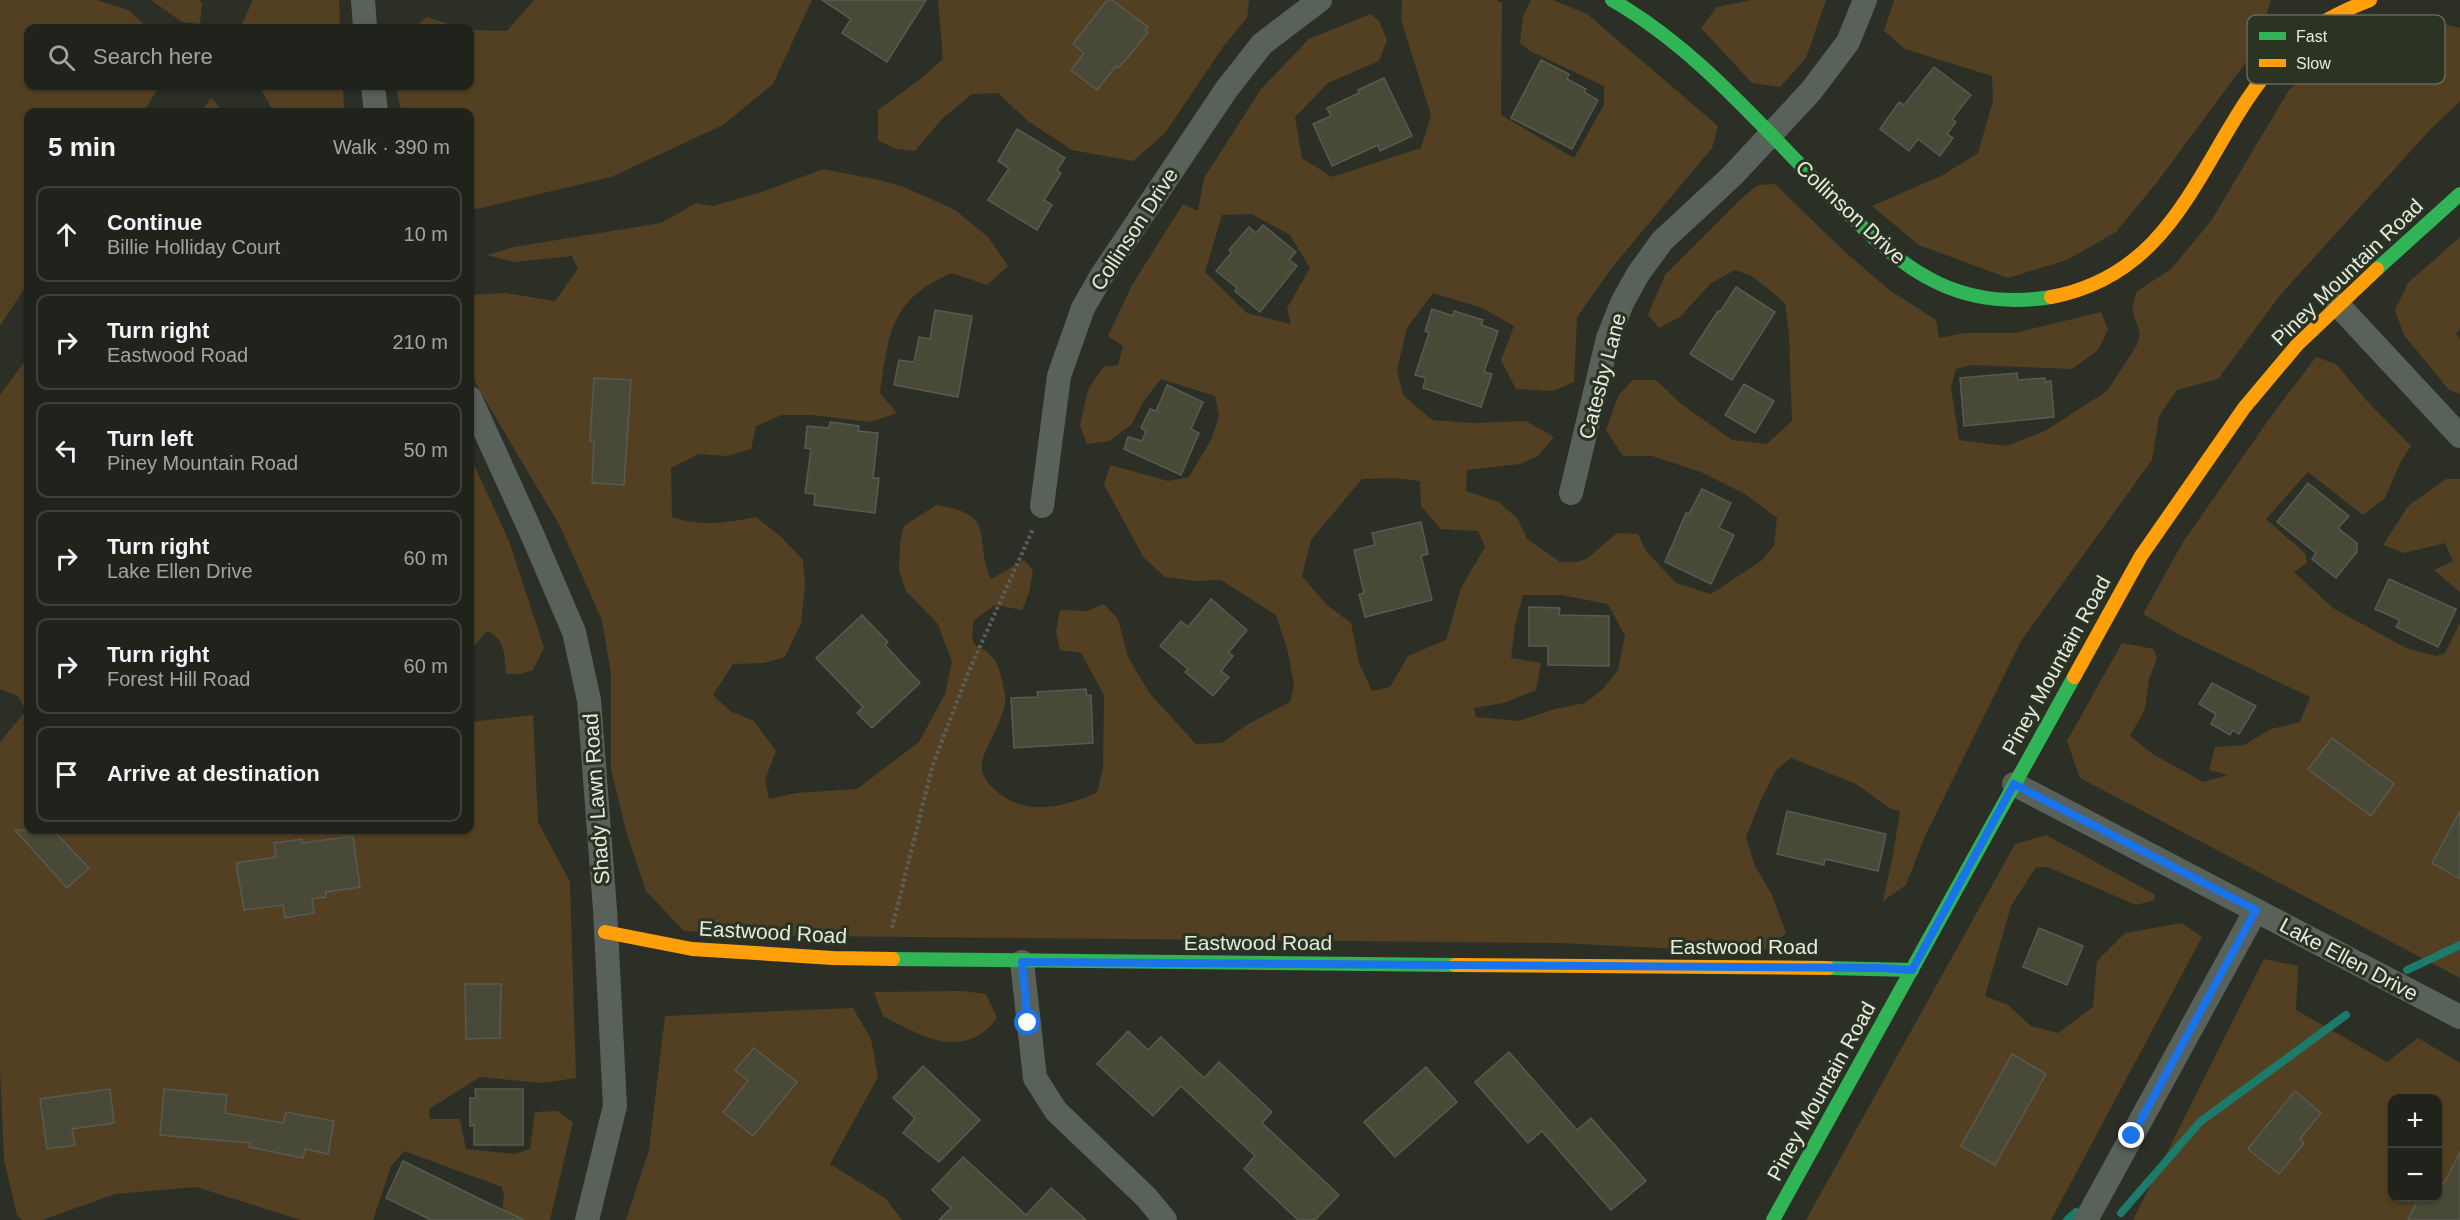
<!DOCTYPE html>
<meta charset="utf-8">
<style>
body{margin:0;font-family:Arial,sans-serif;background:#282b25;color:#f1f3f6}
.controls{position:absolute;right:18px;bottom:18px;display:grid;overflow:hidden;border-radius:12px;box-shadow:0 2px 4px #0004}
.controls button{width:54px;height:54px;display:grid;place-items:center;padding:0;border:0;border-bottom:2px solid #3d403b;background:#20231c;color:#f1f3f6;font:30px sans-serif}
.stop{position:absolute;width:18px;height:18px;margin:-14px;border:4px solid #1a73e8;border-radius:50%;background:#fff}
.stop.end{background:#1a73e8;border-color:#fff;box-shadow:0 2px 6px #0008}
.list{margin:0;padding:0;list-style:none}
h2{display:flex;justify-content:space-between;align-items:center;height:78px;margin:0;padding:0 24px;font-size:26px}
h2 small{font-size:20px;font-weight:400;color:#a2a4a3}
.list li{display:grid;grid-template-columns:39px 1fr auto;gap:18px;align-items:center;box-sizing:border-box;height:96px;margin:0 12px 12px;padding:0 12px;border:2px solid #3d403b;border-radius:12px}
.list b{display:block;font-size:22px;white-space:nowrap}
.list p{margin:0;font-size:20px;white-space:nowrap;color:#a2a4a3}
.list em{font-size:20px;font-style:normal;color:#a2a4a3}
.icon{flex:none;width:33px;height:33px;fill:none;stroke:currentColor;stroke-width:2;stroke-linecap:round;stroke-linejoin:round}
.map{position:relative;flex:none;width:2460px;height:1220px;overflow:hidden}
.search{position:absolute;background:#20231c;box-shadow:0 2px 4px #0004;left:24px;top:24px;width:450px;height:66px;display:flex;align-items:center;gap:15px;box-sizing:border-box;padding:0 21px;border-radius:12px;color:#a2a4a3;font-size:22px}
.panel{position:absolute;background:#20231c;box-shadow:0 2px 4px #0004;left:24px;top:108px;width:450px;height:726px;border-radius:12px}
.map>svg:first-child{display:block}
.green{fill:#534022;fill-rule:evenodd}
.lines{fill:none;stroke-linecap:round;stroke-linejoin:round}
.stream{stroke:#1c7b6b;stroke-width:8}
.building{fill:#484936;stroke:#595a52;stroke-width:1.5}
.path{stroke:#5a5f59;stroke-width:4;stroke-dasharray:3 3;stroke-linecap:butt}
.street{stroke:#59615b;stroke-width:24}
.fast{stroke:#30b455;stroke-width:14}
.slow{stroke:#ff9f0a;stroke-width:14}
.route{stroke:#1a73e8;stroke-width:8}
.labels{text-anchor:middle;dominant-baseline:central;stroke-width:6;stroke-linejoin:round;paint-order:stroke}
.street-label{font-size:21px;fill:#e5ebe0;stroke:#2b3322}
.key{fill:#2b3322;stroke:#636a5b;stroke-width:1.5}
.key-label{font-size:16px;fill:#e5ebe0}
</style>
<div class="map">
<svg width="2460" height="1220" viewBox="0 0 2460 1220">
<rect width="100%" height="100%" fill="#2b2f26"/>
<g class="green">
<path d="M0 0H97L128 10 148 28H28V86H160L143 112H28V283L0 326Z"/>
<path d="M151 0H199L202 3 200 24 182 22Z"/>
<path d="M253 0H339L340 28H240Z"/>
<path d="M534 0H812L773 84 723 125 611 177 477 209 470 208V112H401L396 86H470V30L507 31Z"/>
<path d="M938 0H1249L1247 18 1225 44 1165 133 1133 161 1072 150 1028 121 998 93 972 94 942 119 915 151 896 149 878 140V110L919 80 943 59Z"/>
<path d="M1402 0H1496L1502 3 1501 115 1574 158 1604 105V86L1530 51 1520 43 1523 16 1531 0H1553L1587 14 1718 126 1712 148 1614 265 1577 317 1574 382 1553 391 1516 389 1501 360 1514 326 1482 308 1433 293 1407 328 1397 370 1403 395 1432 420 1473 423 1526 421 1554 437 1538 456 1520 464 1467 470 1466 491 1499 502 1518 519 1527 539 1560 562H1577L1588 558 1617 533 1638 534 1646 551 1676 583 1711 594 1761 561 1774 546 1777 518 1745 494 1701 472 1652 456H1623L1606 430 1618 396 1633 380H1656L1680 403 1732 440 1767 444 1792 421 1789 335 1785 303 1752 276 1735 270 1711 283 1680 317 1659 328 1648 315 1665 275 1743 197 1758 185 1775 184 1845 252 1888 289 1936 320 1939 338 1965 333H2015L2101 312 2108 330 2098 350 2072 369 1973 365 1956 369 1951 388 1959 440 2006 446 2045 431 2107 391 2137 345 2140 333 2132 310 2136 292 2171 269 2211 221 2289 90 2330 55 2389 26 2444 24 2460 28V101L2428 132 2281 294 2218 379 2177 390 2159 416 2152 460 2021 641 1925 836 1906 885 1883 901 1893 855 1900 811 1891 809 1856 784 1791 758 1776 770 1761 800 1746 837 1755 866 1772 895 1786 933 1761 953 1559 943 810 936 684 931 646 891 626 831 611 769V674L602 620 560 526 470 374 471 295 505 293 555 301 578 269 572 256 514 262 487 255 514 247 661 223 696 203 713 206 765 191 823 169 879 180 904 187 955 210 988 237 1008 266 987 285 952 273C890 299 889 333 880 393L897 413 871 422 812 415H782L756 426 751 449 727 456 699 454 671 468 672 517C702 527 725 523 756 517L781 537 803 560 805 586 801 623 785 657 764 663 733 664 713 695 730 711 754 721 776 751 765 779 769 799 797 793 857 789 919 742 945 694 952 662 938 624 906 591 899 571 900 543 904 526 936 505C999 515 972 535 991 579L1024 560 1033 570 1029 593 1022 610 995 605 974 620C968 655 979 640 994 659 1000 666 1003 685 1005 694 1008 712 988 742 983 758 979 769 984 779 992 787 1023 818 1060 808 1097 793L1103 768 1104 695 1081 653 1060 650 1056 631 1060 610 1087 611 1104 604 1118 619 1128 657 1150 694 1196 744 1222 743 1248 724 1290 702 1294 686 1288 652 1276 615 1221 580 1195 581 1165 577 1144 558 1104 485 1110 465 1168 481 1189 477 1211 440 1219 416 1215 396 1161 379 1143 402 1132 424 1109 441 1087 444 1080 425 1088 390 1103 367 1118 365 1123 346 1108 336 1132 285 1183 204 1198 211 1204 178 1261 89 1309 39 1371 14 1379 21 1387 40 1379 61 1328 83 1295 117 1302 158 1332 177 1421 148 1431 115 1401 20ZM1252 214 1290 235 1310 268 1287 308 1291 324 1247 313 1205 272 1222 215ZM1393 478 1420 481 1421 506 1441 529 1478 531 1485 547 1461 588 1446 640 1408 656 1390 687 1372 691 1359 663 1351 623 1327 605 1302 576 1311 540 1362 479ZM1523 595H1561L1608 604 1625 636 1618 670 1602 690 1585 703 1555 709 1519 721 1476 717 1474 708 1504 703 1536 690 1541 663 1511 658 1515 626Z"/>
<path d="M1751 0H1826L1806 58 1780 87 1752 83 1701 28 1717 7Z"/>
<path d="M1894 0H2271L2255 50 2158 181 2116 232 2067 260 2008 278 1919 245 1872 206 1943 175 1978 153 1993 101 1992 76 1905 49 1884 31Z"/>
<path d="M427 17 460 28H414Z"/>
<path d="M259 86H343L344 112H274Z"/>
<path d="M211 98 224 112H201Z"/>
<path d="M2460 237V329L2456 334 2460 339V394L2449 390 2404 335 2395 310 2408 283Z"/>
<path d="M28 357V830H470V722L533 715 538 822 570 882 576 1078 542 1083 480 1077 429 1109 430 1119H460L466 1149 515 1154 530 1149 535 1112 557 1111 573 1122 550 1220H501L504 1197 502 1187 404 1151 391 1166 373 1220H301L196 1187 115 1194 42 1220H22L17 1215 4 1160 0 1070V742L26 711 18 696 0 689V395Z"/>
<path d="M2316 357 2336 364 2367 401 2411 446 2401 461 2385 498 2363 515 2308 472 2266 519 2305 553 2307 563 2294 572 2333 608 2406 648 2436 656 2445 653 2460 623V978L2080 778 2067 741 2122 643 2154 649 2157 659 2149 679 2145 709 2130 736 2153 754 2203 782 2228 775 2209 770 2215 747 2244 745 2271 729 2300 722 2310 697 2182 636 2143 614 2183 542 2272 415Z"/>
<path d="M470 456 509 541 544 648 533 670 520 674H506C504 654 506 640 487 631L470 650Z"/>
<path d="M2446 479H2460V592L2434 570 2453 561 2445 543 2404 553 2383 545 2408 506Z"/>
<path d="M2046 835 2154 894 2155 900 2136 905 2048 867H2036L2011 906 1985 996 2008 1005 2031 1026 2058 1033 2093 1007 2097 961 2125 933 2182 923 2202 937 2051 1220H1806L2015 844Z"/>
<path d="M2264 959 2298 966 2296 1010 2387 1062 2418 1038 2460 1063V1220H2133ZM2392 1098H2438V1198H2392Z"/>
<path d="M963 991 986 994 997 1018C964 1062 921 1036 883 1016L874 992Z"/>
<path d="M853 1008 871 1039 878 1077 830 1164 885 1198 902 1220H626L649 1150 665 1016Z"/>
</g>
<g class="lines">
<g class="stream">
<path d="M2407 970 2460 945"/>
<path d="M2121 1213 2200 1122 2346 1015"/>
<path d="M2067 1220 2076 1212"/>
</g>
</g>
<g class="building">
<path d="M822 0H926L887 62 842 33 851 19Z"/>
<path d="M1107 0H1112L1148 27 1145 30 1148 32 1129 56 1118 68 1116 66 1097 90 1071 70 1084 53 1073 44Z"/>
<path d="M1541 60 1569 74 1567 79 1586 89 1584 92 1598 100 1572 149 1511 118Z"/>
<path d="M1934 67 1971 95 1952 119 1956 122 1947 134 1953 138 1940 156 1918 139 1909 151 1880 129 1899 102 1904 105Z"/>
<path d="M1384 78 1412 136 1380 151 1378 145 1332 166 1313 124 1331 116 1327 108 1359 93 1358 90Z"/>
<path d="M1017 129 1065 158 1057 170 1061 173 1044 200 1052 205 1037 230 988 200 1009 168 998 161Z"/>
<path d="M1263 225 1296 252 1289 260 1297 266 1260 312 1235 291 1237 288 1216 271 1232 252 1229 250 1249 227 1256 233Z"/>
<path d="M1736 287 1775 312 1732 380 1690 354 1718 311 1720 312Z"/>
<path d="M1432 309 1453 316 1454 311 1483 320 1481 325 1498 331 1484 372 1492 374 1481 407 1423 388 1426 378 1415 375 1429 333 1425 331Z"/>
<path d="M935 310 972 316 958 397 894 385 899 360 914 362 919 337 930 339Z"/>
<path d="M2017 373 2018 380 2045 378V382L2051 381 2054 417 1964 426 1960 378Z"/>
<path d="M594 378 631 380 624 485 592 483 594 441H590Z"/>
<path d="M1744 384 1774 401 1755 433 1725 415Z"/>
<path d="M1167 385 1203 402 1191 429 1199 433 1181 475 1124 449 1128 437 1142 441 1146 431 1141 428 1150 409 1156 411Z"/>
<path d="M830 422 859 426 858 431 878 433 873 478H879L875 513 814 505 815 494 805 493 811 449 805 448 807 426 829 428Z"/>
<path d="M2308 483 2349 516 2338 528 2357 543V552L2336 578 2312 559 2316 553 2277 522Z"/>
<path d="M1702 489 1731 503 1719 528 1734 535 1711 584 1665 562 1686 513 1689 514Z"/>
<path d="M1421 522 1428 554 1421 556 1432 600 1365 617 1359 594 1364 593 1354 550 1375 545 1372 533Z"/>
<path d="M2389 579 2456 609 2438 647 2396 627 2400 620 2375 609Z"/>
<path d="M1211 599 1247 630 1228 653 1233 656 1221 671 1229 677 1213 696 1185 672 1188 669 1160 646 1181 621 1188 627Z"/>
<path d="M1529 607 1560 608 1559 615 1609 616V666L1548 665V646H1529Z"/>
<path d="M862 615 888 642 885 645 920 683 872 728 857 713 863 707 816 658Z"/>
<path d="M2212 683 2256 706 2239 734 2233 730 2230 735 2211 724 2216 714 2199 704Z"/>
<path d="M1086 689 1087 696 1091 695 1093 743 1014 748 1011 698 1038 697 1037 692Z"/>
<path d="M2332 738 2394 784 2371 816 2308 769Z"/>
<path d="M1787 811 1886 834 1878 871 1825 859 1824 865 1777 854Z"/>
<path d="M2460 811V879L2432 863Z"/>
<path d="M15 830H53L89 868 67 888Z"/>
<path d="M353 836 360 887 326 892V897L312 899 314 913 285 918 283 905 244 910 236 863 276 857 274 843 302 839V843Z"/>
<path d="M2039 928 2083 946 2067 985 2023 967Z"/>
<path d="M465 984H501L500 1038 466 1039Z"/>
<path d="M1128 1031 1148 1050 1161 1037 1204 1078 1219 1062 1272 1112 1262 1123 1339 1195 1315 1220H1298L1244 1169 1255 1156 1181 1086 1153 1116 1097 1064Z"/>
<path d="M754 1048 797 1082 753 1136 723 1112 748 1081 735 1070Z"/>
<path d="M1509 1052 1577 1130 1591 1118 1646 1181 1611 1210 1542 1131 1528 1143 1475 1082Z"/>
<path d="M2012 1054 2046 1074 1995 1165 1961 1146Z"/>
<path d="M923 1066 980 1120 939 1162 903 1133 915 1118 893 1098Z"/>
<path d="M1426 1067 1457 1102 1395 1157 1364 1122Z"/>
<path d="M110 1089 114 1123 72 1129 75 1145 47 1149 40 1099Z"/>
<path d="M164 1089 227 1095 225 1113 283 1123 286 1112 334 1121 328 1154 305 1149 303 1158 249 1147 250 1143 160 1135Z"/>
<path d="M475 1089H523V1145H474V1125L470 1126V1098H476Z"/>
<path d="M2295 1091 2321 1113 2300 1139 2304 1143 2279 1174 2248 1149Z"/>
<path d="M2460 1152V1220H2408L2419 1197H2438V1181L2444 1184Z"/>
<path d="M963 1157 1026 1215 1051 1188 1086 1220H939L951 1208 932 1190Z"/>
<path d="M403 1161 482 1200 524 1220H431L386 1198Z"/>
</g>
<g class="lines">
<path class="path" d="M892 928 933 764 968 673 1033 529"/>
<g class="street">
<path d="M363 0 365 28"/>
<path d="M373 86 376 112"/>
<path d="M2338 305 2460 436"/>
<path d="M470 398 532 534 574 632 589 700 605 910 615 1106 587 1220"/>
<path d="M1571 493 1608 338 1622 303 1638 274 1662 241 1733 175 1811 91 1848 42 1865 0"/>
<path d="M1042 506 1059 376 1083 308 1102 275 1226 90 1262 44 1320 0"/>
<path d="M2014 784 2460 1017"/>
<path d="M1022 962 1035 1078 1056 1111 1146 1197 1165 1220"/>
<path d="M2086 1220 2256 910"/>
</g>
<g class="fast">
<path d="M1612 0C1696 48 1760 125 1828 193 1862 227 1896 264 1940 284 1975 300 2014 303 2051 297"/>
<path d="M2377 269 2460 194"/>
<path d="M893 959 1455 965"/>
<path d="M1828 968 1912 970"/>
<path d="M1773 1220 2074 677"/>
</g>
<g class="slow">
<path d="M2051 297C2186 272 2202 140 2282 55 2307 28 2337 13 2370 0"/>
<path d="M2074 677 2141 556 2244 408 2297 345 2377 269"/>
<path d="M605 932 692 949 833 958 893 959"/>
<path d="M1455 965 1828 968"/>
</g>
</g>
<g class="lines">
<path class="route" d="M1028 1023 1022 962 1881 968 1912 970 2014 784 2256 910 2132 1136"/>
</g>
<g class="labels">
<g class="street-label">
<text transform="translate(1851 212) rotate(43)">Collinson Drive</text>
<text transform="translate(1134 229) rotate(-57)">Collinson Drive</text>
<text transform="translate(2347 272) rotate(-44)">Piney Mountain Road</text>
<text transform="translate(1602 376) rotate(-75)">Catesby Lane</text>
<text transform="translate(2056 665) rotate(-61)">Piney Mountain Road</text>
<text transform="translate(596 799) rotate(-94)">Shady Lawn Road</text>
<text transform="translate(773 932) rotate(3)">Eastwood Road</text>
<text x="1258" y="942">Eastwood Road</text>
<text x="1744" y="946">Eastwood Road</text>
<text transform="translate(2349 959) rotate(28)">Lake Ellen Drive</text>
<text transform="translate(1821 1091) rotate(-61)">Piney Mountain Road</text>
</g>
</g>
<rect x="2247" y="15" width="198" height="69" rx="9" class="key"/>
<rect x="2259" y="32" width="27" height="8" fill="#30b455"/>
<rect x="2259" y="59" width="27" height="8" fill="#ff9f0a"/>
<g class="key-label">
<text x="2296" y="42">Fast</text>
<text x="2296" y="69">Slow</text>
</g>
</svg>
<div class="controls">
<button>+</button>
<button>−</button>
</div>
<div class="stop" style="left:1028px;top:1023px"></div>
<div class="stop end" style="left:2132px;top:1136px"></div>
<div class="search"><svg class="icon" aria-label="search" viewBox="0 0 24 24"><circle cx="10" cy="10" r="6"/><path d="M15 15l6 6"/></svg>Search here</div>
<section class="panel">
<h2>5 min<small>Walk · 390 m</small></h2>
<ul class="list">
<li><svg class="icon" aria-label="ahead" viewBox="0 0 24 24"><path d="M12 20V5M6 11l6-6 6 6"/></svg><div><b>Continue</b><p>Billie Holliday Court</p></div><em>10 m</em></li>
<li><svg class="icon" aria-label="right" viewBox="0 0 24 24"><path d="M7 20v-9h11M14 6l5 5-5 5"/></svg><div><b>Turn right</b><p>Eastwood Road</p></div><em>210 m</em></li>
<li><svg class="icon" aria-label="left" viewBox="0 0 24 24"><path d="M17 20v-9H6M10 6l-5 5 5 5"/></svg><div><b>Turn left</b><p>Piney Mountain Road</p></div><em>50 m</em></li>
<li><svg class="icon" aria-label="right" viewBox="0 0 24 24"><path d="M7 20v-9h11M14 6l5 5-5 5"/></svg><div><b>Turn right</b><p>Lake Ellen Drive</p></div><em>60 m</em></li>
<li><svg class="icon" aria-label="right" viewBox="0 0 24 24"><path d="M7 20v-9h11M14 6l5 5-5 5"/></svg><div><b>Turn right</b><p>Forest Hill Road</p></div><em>60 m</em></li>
<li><svg class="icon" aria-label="arrive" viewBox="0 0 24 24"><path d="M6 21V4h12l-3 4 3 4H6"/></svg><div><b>Arrive at destination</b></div></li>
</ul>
</section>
</div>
